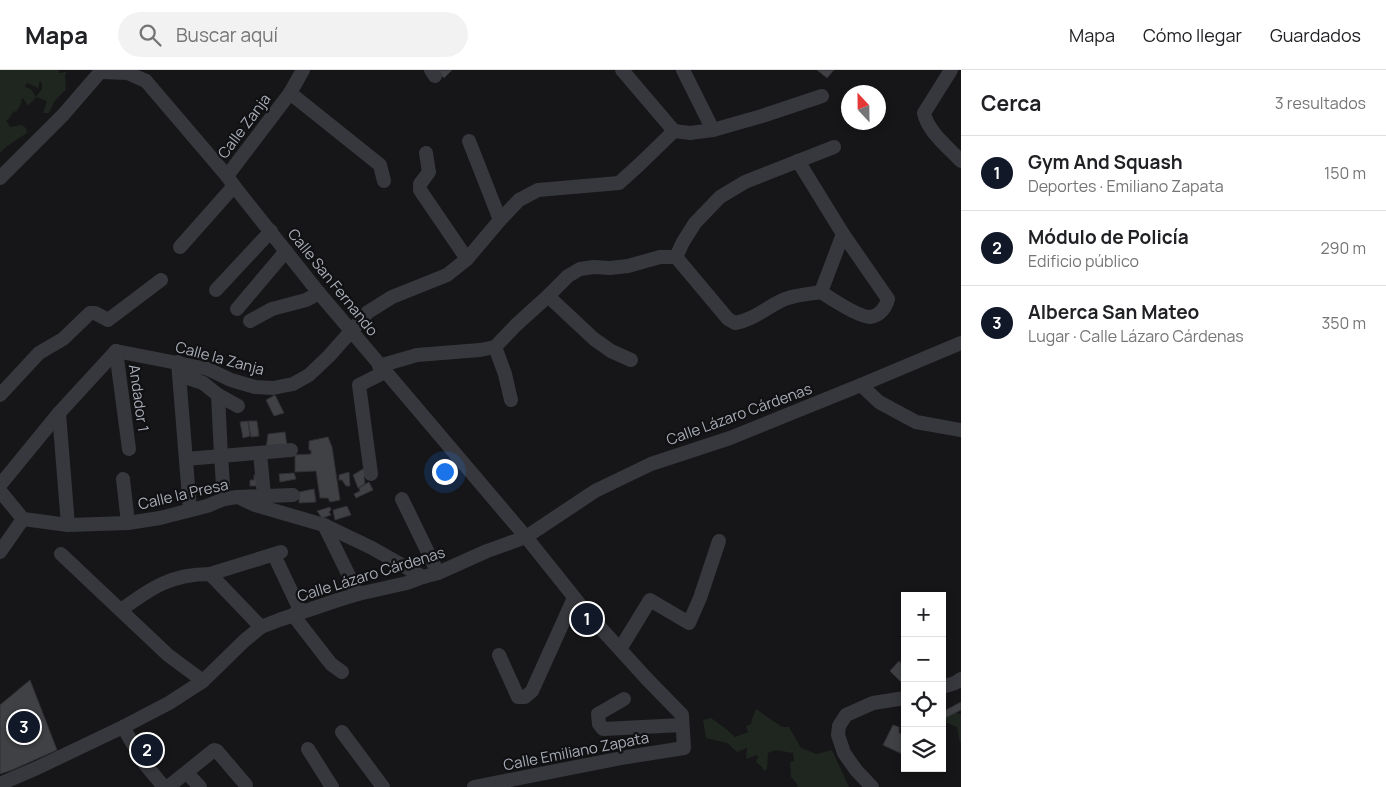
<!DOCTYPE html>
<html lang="es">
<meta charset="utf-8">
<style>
body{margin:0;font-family:Manrope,sans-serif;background:#f2f2f2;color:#202124}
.controls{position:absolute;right:15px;bottom:15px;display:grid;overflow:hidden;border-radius:0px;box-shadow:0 2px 8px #0003}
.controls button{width:45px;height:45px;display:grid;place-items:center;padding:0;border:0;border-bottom:1px solid #e0e0e0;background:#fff;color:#202124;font:25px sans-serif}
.compass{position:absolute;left:841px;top:15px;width:45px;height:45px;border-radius:50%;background:#fff;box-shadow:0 2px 8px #0003;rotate:338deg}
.you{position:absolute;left:444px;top:401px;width:18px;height:18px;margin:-12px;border:4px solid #fff;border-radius:50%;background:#1a73e8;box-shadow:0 0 0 8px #1a73e833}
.badge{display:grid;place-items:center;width:32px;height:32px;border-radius:50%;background:#111827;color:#fff;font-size:16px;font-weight:700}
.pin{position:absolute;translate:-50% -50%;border:2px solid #fff;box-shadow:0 1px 5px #0006}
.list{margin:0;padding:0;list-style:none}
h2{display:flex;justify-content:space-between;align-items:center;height:65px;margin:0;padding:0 20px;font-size:21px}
h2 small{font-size:16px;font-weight:400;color:#757577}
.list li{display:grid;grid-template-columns:32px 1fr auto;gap:15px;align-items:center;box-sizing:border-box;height:75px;padding:0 20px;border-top:1px solid #e0e0e0}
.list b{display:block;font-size:19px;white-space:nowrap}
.list p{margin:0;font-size:16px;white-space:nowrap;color:#757577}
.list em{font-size:16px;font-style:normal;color:#757577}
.icon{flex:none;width:28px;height:28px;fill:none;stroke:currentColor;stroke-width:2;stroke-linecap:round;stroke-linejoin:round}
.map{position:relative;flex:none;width:961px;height:717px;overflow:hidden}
header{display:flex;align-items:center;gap:30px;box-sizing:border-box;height:70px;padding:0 25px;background:#fff;border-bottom:1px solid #e0e0e0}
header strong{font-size:24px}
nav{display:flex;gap:28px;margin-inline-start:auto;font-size:18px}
.search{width:350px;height:45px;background:#f2f2f2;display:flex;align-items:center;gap:12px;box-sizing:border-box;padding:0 18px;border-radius:28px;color:#757577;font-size:19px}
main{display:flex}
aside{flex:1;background:#fff}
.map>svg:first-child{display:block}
.green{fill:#1e261f}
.building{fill:#404145;stroke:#303034}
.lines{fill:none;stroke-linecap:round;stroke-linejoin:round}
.minor{stroke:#37383d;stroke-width:14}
.labels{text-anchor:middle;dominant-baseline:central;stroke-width:4.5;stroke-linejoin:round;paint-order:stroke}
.street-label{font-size:15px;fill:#a8adb8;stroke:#111113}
</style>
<header>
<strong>Mapa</strong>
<div class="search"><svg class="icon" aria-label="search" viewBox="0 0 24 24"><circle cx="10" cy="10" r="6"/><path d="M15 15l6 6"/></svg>Buscar aquí</div>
<nav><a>Mapa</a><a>Cómo llegar</a><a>Guardados</a></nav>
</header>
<main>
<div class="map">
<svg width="961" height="717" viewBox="0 0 961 717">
<rect width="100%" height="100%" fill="#161618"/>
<g class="green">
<path d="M0 0H60L58 3 67 2 65 5 66 19 54 32 49 43H43L47 31 36 27 42 19V13L40 11 38 18 27 13 25 17 31 19 36 27 28 36 23 28 21 30 22 32 17 41 13 42 9 49 6 50 10 57 21 55 26 58 27 63C18 69 7 75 0 83Z"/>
<path d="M756 639 782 657H789L801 678 816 684 832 680 849 717H797L798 715 791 707 790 692 794 691 793 683 775 680 768 683 767 699 764 701 762 697 756 692 758 687 757 685 746 689 747 678 737 682 727 673 706 668 703 650 711 648 725 658 735 667 748 662 746 656 751 654 752 649Z"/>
<path d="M949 641 961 644V674L959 669 957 657 942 651V647Z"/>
</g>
<g class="building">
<path d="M436 0H452L444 8Z"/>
<path d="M817 0H834L827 8Z"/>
<path d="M275 325 284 343 274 346 266 330Z"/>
<path d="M248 351 250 366 243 368 240 352Z"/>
<path d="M248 351H257L259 366 251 367Z"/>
<path d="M285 362 287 376 266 379 268 364Z"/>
<path d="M328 367 332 377 340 430 330 432 328 428H320L316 401 295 402V385L311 384V380H309V371Z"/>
<path d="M368 396 374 403 364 407 365 414 358 418 353 405Z"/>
<path d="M349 402 350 416H346L342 410H339V405Z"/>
<path d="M294 403 296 409 280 412 279 404Z"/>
<path d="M254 405H261V416H250V410H254Z"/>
<path d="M369 412 373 420 356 428 354 424 360 421 359 418Z"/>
<path d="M314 419 316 432 299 433V422Z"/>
<path d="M347 436 351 445 335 450 333 440Z"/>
<path d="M330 437 331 440 329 442 331 445 322 448 317 441Z"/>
<path d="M899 591 905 598V600L901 602 905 606V609L901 612 890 601Z"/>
<path d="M30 610 57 680 12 700 0 704V635Z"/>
<path d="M961 632V640L945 648 942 642Z"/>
<path d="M893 655 899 657V663L905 666V678L902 684 883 675Z"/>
</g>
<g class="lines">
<g class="minor">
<path d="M431 0 435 6"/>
<path d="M622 0 674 61"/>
<path d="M683 0 713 60"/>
<path d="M951 0 924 43C928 62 948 77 961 91"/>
<path d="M101 2 128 3 146 11 227 106 234 116 319 223 526 467 586 542 646 608 682 645 684 678 627 687 474 717"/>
<path d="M290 23 380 95 384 111"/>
<path d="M469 71 500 150"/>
<path d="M426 83 429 102 420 114V120L467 189"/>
<path d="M798 91 843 164 888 229C886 237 880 246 870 247 859 247 830 228 821 222"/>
<path d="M227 106 290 23 303 0"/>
<path d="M0 108 63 45 102 0"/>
<path d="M180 177 234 116"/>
<path d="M676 187 728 249 735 253C754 250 768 236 785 229 796 225 809 224 821 222L843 164"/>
<path d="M216 220 271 161"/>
<path d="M548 226 594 269 611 281 631 290"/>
<path d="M237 239 286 181"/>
<path d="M250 251 272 239 306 230 319 223"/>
<path d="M495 277 505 304 511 330"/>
<path d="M116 281 208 299 231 310 255 317 273 318 293 314 309 305 329 286 368 242 392 227 447 205 467 189 500 150 519 130 538 120 619 113 640 94 674 61 690 63 713 60 762 46 822 26"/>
<path d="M116 281 129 379"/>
<path d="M178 292 190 440"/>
<path d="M379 296 417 285 480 280 495 277 516 255 548 226 568 206 580 199 594 197 610 198 628 196 660 187H676L683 172 695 153 720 127 745 112 834 77"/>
<path d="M179 305 203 313 218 325 238 336"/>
<path d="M861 315 879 332 916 352 961 360"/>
<path d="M0 325 39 283 63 269 90 243H95L108 250 161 210"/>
<path d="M218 325 221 386 224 429"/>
<path d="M59 343 68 455"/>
<path d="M260 383 264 426"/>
<path d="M186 389 291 380"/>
<path d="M371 404 359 315 385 302"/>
<path d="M123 409 128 453"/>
<path d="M0 415 59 343 116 281"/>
<path d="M0 421 23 449"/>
<path d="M242 429 255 435 324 455 372 478 423 507"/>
<path d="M402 429 438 503"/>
<path d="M23 449 68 455 128 453 160 448 207 436 224 429 237 427 293 425"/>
<path d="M324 455 358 524"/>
<path d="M0 482 23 449"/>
<path d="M61 484 168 585 203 611"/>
<path d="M274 485 301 542"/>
<path d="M210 504 281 482"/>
<path d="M121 540C151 518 171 504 210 504L261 557"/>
<path d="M293 545 331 594 342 602"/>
<path d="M620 579 650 530 689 553 700 528 719 471"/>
<path d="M499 585 518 627H525L532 621 574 528"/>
<path d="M942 617 955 613 961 609"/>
<path d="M624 629 598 644 599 654 603 659 682 655"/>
<path d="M123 657 144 693 164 717"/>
<path d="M342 662 383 717"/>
<path d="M308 679 332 717"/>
<path d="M187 703 200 717"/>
<path d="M0 714 37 698 123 657 169 633 203 611 244 571 261 557 279 550 338 530 358 524 407 513 423 507 438 503 487 481 526 467 595 421 651 394 730 368 861 315 961 273"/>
<path d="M168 717 214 680 217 681 246 715"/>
<path d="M872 717 856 700 844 683 838 665 839 656 846 645 873 633 905 628"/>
</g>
</g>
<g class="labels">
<g class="street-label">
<text transform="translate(244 56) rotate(-53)">Calle Zanja</text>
<text transform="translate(333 212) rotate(51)">Calle San Fernando</text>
<text transform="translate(220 288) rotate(15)">Calle la Zanja</text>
<text transform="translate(139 328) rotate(82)">Andador 1</text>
<text transform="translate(739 344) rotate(-20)">Calle Lázaro Cárdenas</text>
<text transform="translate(183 424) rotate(-13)">Calle la Presa</text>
<text transform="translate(371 504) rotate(-17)">Calle Lázaro Cárdenas</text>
<text transform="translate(576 681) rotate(-11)">Calle Emiliano Zapata</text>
</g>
</g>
</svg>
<div class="controls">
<button>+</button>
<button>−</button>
<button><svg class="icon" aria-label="locate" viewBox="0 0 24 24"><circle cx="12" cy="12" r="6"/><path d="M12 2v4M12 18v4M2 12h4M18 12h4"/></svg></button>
<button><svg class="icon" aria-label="layers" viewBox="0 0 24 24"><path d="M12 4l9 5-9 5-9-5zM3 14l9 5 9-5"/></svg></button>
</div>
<svg class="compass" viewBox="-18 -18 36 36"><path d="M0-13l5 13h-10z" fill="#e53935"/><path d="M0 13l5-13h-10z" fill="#757577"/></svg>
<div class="you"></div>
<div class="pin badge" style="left:587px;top:549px">1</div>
<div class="pin badge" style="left:147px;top:680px">2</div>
<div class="pin badge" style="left:24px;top:657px">3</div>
</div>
<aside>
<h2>Cerca<small>3 resultados</small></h2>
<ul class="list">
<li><span class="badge">1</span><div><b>Gym And Squash</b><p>Deportes · Emiliano Zapata</p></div><em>150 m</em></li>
<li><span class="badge">2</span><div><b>Módulo de Policía</b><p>Edificio público</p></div><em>290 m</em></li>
<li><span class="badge">3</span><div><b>Alberca San Mateo</b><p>Lugar · Calle Lázaro Cárdenas</p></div><em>350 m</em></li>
</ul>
</aside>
</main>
